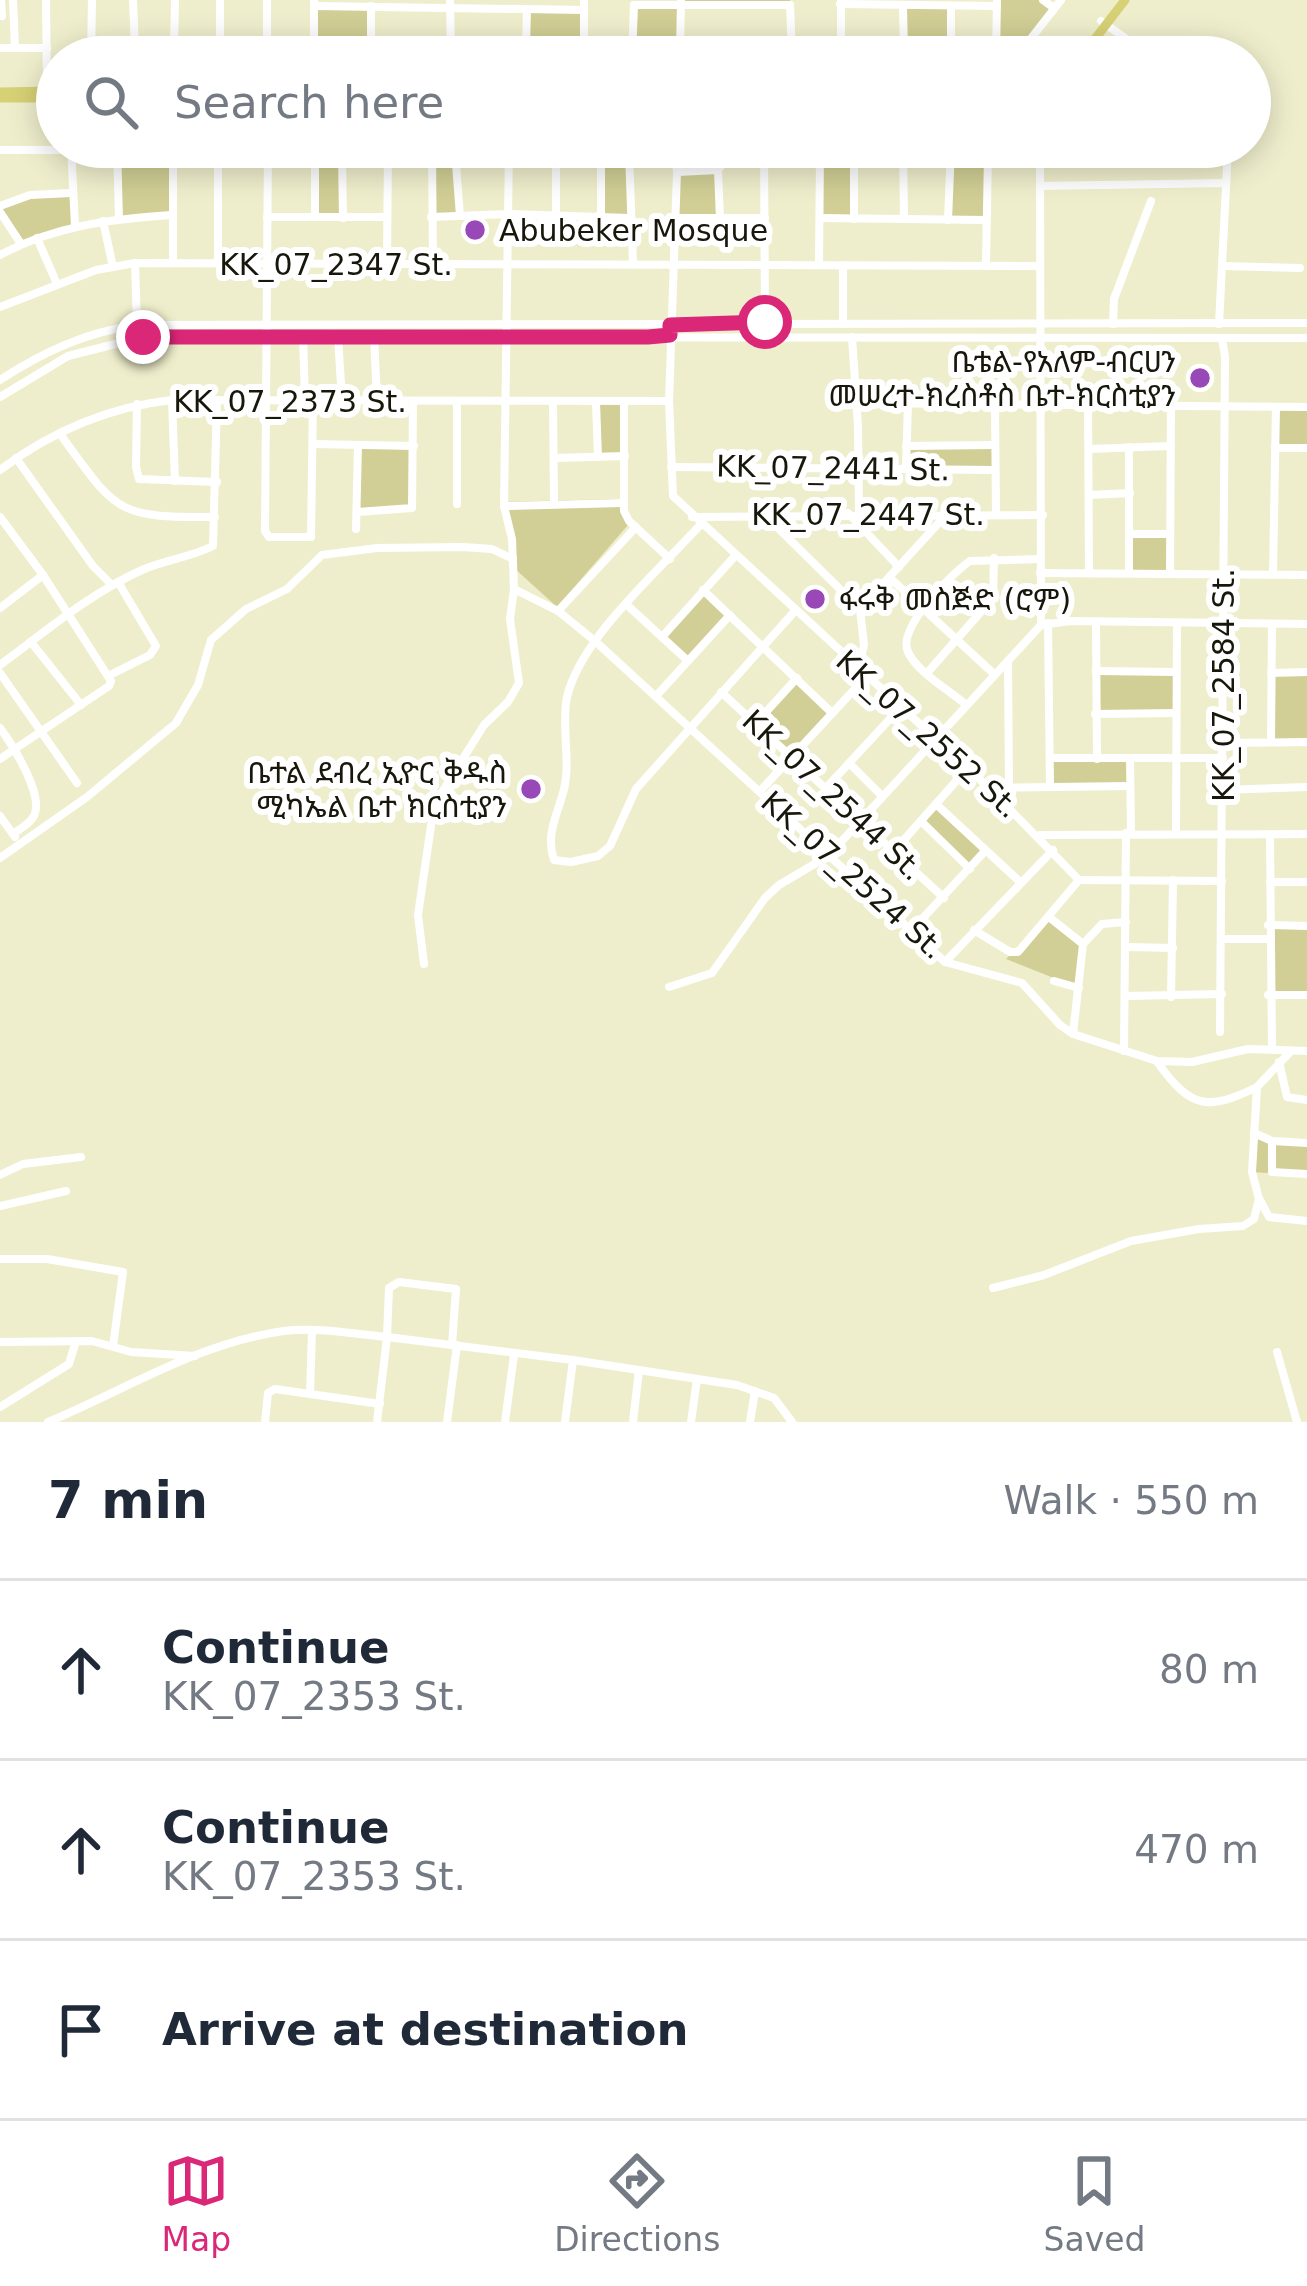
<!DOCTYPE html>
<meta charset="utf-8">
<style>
body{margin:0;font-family:"DejaVu Sans","Noto Sans Ethiopic",sans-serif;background:#f6f6f7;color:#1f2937}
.stop{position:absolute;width:36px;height:36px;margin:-27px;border:9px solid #db2777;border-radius:50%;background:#fff}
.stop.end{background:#db2777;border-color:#fff;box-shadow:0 3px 12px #0008}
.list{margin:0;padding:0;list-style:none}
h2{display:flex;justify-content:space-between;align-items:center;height:156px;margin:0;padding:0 48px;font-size:51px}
h2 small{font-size:39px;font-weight:400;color:#747a83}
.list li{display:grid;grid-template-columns:78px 1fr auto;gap:36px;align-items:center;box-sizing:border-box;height:180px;padding:0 48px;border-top:3px solid #e0e1e3}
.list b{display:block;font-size:45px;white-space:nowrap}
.list p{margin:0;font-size:39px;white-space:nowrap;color:#747a83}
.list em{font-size:39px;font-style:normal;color:#747a83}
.icon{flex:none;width:66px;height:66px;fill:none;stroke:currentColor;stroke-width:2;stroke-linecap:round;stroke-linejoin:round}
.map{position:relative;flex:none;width:1307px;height:1422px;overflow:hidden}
.search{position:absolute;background:#fff;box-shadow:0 6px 30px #0003;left:36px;right:36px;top:36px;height:132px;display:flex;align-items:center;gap:30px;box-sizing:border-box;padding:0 42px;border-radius:66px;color:#747a83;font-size:45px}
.sheet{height:696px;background:#fff}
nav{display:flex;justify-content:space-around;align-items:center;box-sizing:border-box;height:168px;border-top:3px solid #e0e1e3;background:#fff;font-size:33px;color:#747a83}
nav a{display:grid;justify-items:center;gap:6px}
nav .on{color:#db2777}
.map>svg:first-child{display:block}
.green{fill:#d1cf95}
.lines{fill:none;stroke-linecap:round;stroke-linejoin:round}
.minor{stroke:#fff;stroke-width:8}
.major{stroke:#d7d176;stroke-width:9}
.route{stroke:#db2777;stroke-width:15}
.poi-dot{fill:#9948b7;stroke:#fff;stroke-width:4.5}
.labels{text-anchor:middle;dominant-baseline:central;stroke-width:12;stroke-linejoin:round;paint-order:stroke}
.poi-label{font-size:30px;fill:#18170b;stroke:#fff;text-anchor:start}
.street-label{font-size:30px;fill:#18170b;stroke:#fff}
</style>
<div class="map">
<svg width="1307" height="1422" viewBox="0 0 1307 1422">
<rect width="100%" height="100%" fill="#efeecc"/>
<g class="green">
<path d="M681 0H790V5L682 6 680 50 632 48 634 5 680 6Z"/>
<path d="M997 0H1043L1054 8 1018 52 996 46Z"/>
<rect x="314" y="6" width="57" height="41"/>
<path d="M951 6V51L904 52 903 7Z"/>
<path d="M527 9 584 10 583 49H526Z"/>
<path d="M455 151 460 216 431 217 432 152Z"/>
<path d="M342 152 343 218 315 217V153Z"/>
<path d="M601 152H629L630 218 601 216Z"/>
<path d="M854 152V219L820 218V153Z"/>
<path d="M951 154H988L987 220H948Z"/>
<path d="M117 155H173L171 215 119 219Z"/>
<path d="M718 170 720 219 676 218 677 172Z"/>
<path d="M30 193H71L75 226 21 244 0 206Z"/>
<path d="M596 402H624L625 456 598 457Z"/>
<path d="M1276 406 1307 407V448H1275Z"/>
<path d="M358 445 414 446 412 508 357 512Z"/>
<path d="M995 445V470L906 468V446Z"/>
<path d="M618 499 628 525 557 607 514 568 501 502Z"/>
<path d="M1131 534H1170V572L1129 571Z"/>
<path d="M703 590 730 615 688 661 662 637Z"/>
<path d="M1096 671 1176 672V713L1095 714Z"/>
<path d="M1307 672V742H1271V673Z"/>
<path d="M797 678 832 713 791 756 756 723Z"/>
<path d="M1051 758H1130L1129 786H1050Z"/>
<path d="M937 805 985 851 970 869 921 821Z"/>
<path d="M1049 917 1083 944 1079 988 1006 959Z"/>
<path d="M1268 925 1307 926V995H1268Z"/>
<path d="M1252 1139 1307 1143V1175L1250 1172Z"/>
</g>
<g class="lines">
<g class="minor">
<path d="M1 0 2 16"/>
<path d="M13 0 15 48"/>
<path d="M46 0 47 94"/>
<path d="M133 0 135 48"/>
<path d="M220 0V57"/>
<path d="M267 0V57"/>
<path d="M314 0V57"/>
<path d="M450 0 451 57"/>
<path d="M1043 0 1054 8"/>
<path d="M841 1V57"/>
<path d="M840 4 997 6"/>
<path d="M634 5H790"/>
<path d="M790 5 792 56"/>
<path d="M314 6 584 10"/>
<path d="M371 6V47"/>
<path d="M951 6V57"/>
<path d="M903 7 904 52"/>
<path d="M1101 21 1152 57"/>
<path d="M996 46 1016 52 1022 50 1061 0"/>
<path d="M314 47 583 49"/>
<path d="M0 48H47"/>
<path d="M91 48 220 49"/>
<path d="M174 48 175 0"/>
<path d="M632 48 792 52"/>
<path d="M526 49 527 9"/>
<path d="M680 50 681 0"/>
<path d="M841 51H951"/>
<path d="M91 57 92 0"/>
<path d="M584 57V0"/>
<path d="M632 57 634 5"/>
<path d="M996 57 997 0"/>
<path d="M71 147 75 226"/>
<path d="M117 147 119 219"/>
<path d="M268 147 265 531 269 537H311L313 400"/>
<path d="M674 147 677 172 669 401 673 496 989 788 1079 880"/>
<path d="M764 147 765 322"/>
<path d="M854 147V219"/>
<path d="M903 147 904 219"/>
<path d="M1040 147 1041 625"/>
<path d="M764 148 903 153"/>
<path d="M0 150H70"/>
<path d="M556 150 629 152 674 148"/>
<path d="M455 151 460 216"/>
<path d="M342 152 343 218"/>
<path d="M432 152 433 264"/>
<path d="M629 152 633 264"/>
<path d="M315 153V217"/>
<path d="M951 154H1040"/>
<path d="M117 155 455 151"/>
<path d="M718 170 720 219"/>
<path d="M677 172 718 170 723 164H764"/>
<path d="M1040 186 1225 183"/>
<path d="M0 206 30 195 71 193"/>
<path d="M0 212 21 244"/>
<path d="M556 216V147"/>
<path d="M601 216V152"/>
<path d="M267 217H387"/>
<path d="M431 217 510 214 630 218"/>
<path d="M675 218H765"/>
<path d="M820 218 987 220"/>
<path d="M948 220 951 147"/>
<path d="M103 221 113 267"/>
<path d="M37 238 57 284"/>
<path d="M0 255C54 226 111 219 171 215"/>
<path d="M135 263 137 325"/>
<path d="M173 263V155"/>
<path d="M387 263 388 151"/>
<path d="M218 264V154"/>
<path d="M986 264 988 154"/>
<path d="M819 265 820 153"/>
<path d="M843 265V324"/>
<path d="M1223 266 1300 268"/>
<path d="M0 307 96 270 135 263 1039 266"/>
<path d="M1113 324 1114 299 1151 201"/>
<path d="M1219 324 1228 147"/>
<path d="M303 336 305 400"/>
<path d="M374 336 377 400"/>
<path d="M338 337 342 400"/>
<path d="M852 337 858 427 859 513"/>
<path d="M0 380C43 352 86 332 137 325L1307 323"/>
<path d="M0 397 68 356 143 337 1307 338"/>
<path d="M172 400 175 481"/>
<path d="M553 402 554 502"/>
<path d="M596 402 598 457"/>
<path d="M624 402V511L629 521 670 559"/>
<path d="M856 403 1307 407"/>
<path d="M1088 403 1089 572"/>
<path d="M137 404 136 467 139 479 217 482"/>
<path d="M995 405 996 513"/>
<path d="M60 434C117 512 115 518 215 517"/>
<path d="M313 444 414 446"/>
<path d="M906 446 995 445"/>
<path d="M1275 448H1307"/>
<path d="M1089 449 1171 446"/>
<path d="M16 458 93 566 112 585"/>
<path d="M555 458 625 456"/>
<path d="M671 467 995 470"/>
<path d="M906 468 908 403"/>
<path d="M0 470C52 431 108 407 172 400L669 401"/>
<path d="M1090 495 1130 493"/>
<path d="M457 504V402"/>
<path d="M504 506 622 503"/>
<path d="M357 512 412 508 413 401"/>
<path d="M848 513 899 567"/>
<path d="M764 514 860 609"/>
<path d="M0 517 43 575 111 681 109 686 0 759"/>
<path d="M692 517 1043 515"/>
<path d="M701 524C660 570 581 637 567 697 561 727 571 760 564 789 558 814 545 834 554 860L571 862 598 856 610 846 636 789 794 612"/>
<path d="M356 529 358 446"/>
<path d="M1131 534H1170"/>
<path d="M1129 571V447"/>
<path d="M1170 572 1171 404"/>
<path d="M1040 573 1307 575"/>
<path d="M1273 573 1276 407"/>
<path d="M890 578 994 674"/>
<path d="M514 589 558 611 595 641 945 962 1022 983 1060 1025 1073 1034 1157 1061 1192 1062 1248 1049 1307 1051"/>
<path d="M703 590 832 713"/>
<path d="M627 605 688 661"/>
<path d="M0 608 43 575"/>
<path d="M860 609 945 516"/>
<path d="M558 611 636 527"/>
<path d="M1096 622 1097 759"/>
<path d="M1048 623 1050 786"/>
<path d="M662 637 735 556"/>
<path d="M31 642 81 705"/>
<path d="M1008 661 1009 786"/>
<path d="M0 665C46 631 89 594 142 570 165 560 191 557 213 546L217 400"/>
<path d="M858 670 864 645 860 609"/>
<path d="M1096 671 1176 672"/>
<path d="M928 672 993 598 994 558"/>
<path d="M0 673 77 783"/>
<path d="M1271 673 1307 672"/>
<path d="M110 675 150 655 156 646 118 582"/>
<path d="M721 692 944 898"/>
<path d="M657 695 730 615"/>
<path d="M965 704C949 690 917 672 908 652 897 628 951 574 970 561L1040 559"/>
<path d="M1095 714 1176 713"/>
<path d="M756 723 797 678"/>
<path d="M0 728C12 744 42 792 35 813 33 822 20 829 13 834"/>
<path d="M1271 742 1272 624"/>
<path d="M1223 743 1307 742"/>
<path d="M1051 758H1223"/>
<path d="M1130 758 1131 832"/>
<path d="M849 763 882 796"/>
<path d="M827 787 900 708"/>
<path d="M989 788 1129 786"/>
<path d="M761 790 866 677"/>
<path d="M1222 790 1307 787"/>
<path d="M937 805 1019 881"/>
<path d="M0 816 15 837"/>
<path d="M921 821 970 869"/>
<path d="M1176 833 1177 624"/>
<path d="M1040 835 1307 834"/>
<path d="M1270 835 1272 1049"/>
<path d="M894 851 967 769"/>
<path d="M0 858 87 797 176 723 198 685 211 640 246 609 287 589 322 555 377 548 463 547 492 549 513 559"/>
<path d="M1079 880 1222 881"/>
<path d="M1270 882H1307"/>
<path d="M1049 917 1083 944 1073 1034"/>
<path d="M1268 925 1307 926"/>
<path d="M974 930 1010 952H1018L1079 880"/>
<path d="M911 931 985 851"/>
<path d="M1222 939H1268"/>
<path d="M1083 944 1102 924 1126 922"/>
<path d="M1128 947 1173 948"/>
<path d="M945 962 1053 850"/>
<path d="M424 964 418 915 434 805 484 725 508 702 519 683 510 619 514 589 512 539 504 506 509 147"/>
<path d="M1054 981 1079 988"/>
<path d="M669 987 712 973 765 898 779 885 828 856 1041 625 1070 621 1307 624"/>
<path d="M1268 995H1307"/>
<path d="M1127 996 1222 994"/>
<path d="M1171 997 1173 880"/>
<path d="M1220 1032 1225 357 1222 338"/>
<path d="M1124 1051 1126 833"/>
<path d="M1279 1062 1287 1097 1307 1100"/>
<path d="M1158 1063C1191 1109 1208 1111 1257 1087"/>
<path d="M1254 1133 1272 1141 1307 1143"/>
<path d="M1272 1141V1172L1307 1174"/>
<path d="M0 1175 23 1164 81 1157"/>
<path d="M1260 1200 1269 1217 1307 1221"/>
<path d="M0 1206 66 1191"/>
<path d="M0 1259H47L123 1272 113 1346"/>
<path d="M993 1288 1044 1275 1131 1241 1199 1229 1243 1226 1254 1219 1259 1199 1252 1172 1257 1087 1291 1051"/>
<path d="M0 1342 92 1341 131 1352 195 1356"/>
<path d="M1277 1352 1297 1422"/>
<path d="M573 1360 737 1385 774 1398 792 1422"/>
<path d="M310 1394 312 1330"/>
<path d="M0 1407 69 1364 76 1341"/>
<path d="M48 1422C125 1390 200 1342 284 1331 318 1327 353 1334 387 1337L389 1288 399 1282 456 1289 452 1345"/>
<path d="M265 1422 268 1393 275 1389 380 1404"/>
<path d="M377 1422 387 1337 573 1360 565 1422"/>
<path d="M447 1422 457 1345"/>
<path d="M505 1422 514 1355"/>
<path d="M633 1422 639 1370"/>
<path d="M691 1422 697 1379"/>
<path d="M750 1422 755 1391"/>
</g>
<g class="major">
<path d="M1081 57 1125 0"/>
<path d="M0 92 57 91"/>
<path d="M0 98H57"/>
</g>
</g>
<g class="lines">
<path class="route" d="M143 337H648L670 335V325L765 322"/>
</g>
<g class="poi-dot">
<circle cx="475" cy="230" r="12"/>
<circle cx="1200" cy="378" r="12"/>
<circle cx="815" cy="599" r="12"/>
<circle cx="531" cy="789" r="12"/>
</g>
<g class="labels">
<g class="poi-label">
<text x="499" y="230">Abubeker Mosque</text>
<text x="1176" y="361" text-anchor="end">ቤቴል-የአለም-ብርሀን<tspan x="1176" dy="34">መሠረተ-ክረስቶስ ቤተ-ክርስቲያን</tspan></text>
<text x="839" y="599">ፋሩቅ መስጅድ (ሮም)</text>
<text x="507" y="772" text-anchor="end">ቤተል ደብረ ኢዮር ቅዱስ<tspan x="507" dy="34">ሚካኤል ቤተ ክርስቲያን</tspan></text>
</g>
<g class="street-label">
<text x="336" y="264">KK_07_2347 St.</text>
<text x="290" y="401">KK_07_2373 St.</text>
<text transform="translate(833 468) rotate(1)">KK_07_2441 St.</text>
<text x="868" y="514">KK_07_2447 St.</text>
<text transform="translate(1223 685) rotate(-90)">KK_07_2584 St.</text>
<text transform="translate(928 734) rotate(42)">KK_07_2552 St.</text>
<text transform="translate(833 795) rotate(43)">KK_07_2544 St.</text>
<text transform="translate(853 875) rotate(42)">KK_07_2524 St.</text>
</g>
</g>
</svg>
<div class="stop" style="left:765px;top:322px"></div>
<div class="stop end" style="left:143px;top:337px"></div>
<div class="search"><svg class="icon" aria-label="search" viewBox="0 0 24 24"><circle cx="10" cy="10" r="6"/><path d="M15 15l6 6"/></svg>Search here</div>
</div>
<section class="sheet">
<h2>7 min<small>Walk · 550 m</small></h2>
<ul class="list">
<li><svg class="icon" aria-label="ahead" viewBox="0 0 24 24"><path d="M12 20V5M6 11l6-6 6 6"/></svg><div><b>Continue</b><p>KK_07_2353 St.</p></div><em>80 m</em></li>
<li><svg class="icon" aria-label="ahead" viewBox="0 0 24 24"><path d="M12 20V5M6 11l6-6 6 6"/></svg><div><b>Continue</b><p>KK_07_2353 St.</p></div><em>470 m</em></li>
<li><svg class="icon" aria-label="arrive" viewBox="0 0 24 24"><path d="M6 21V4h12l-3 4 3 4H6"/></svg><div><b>Arrive at destination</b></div></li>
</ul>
</section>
<nav>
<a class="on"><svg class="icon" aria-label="map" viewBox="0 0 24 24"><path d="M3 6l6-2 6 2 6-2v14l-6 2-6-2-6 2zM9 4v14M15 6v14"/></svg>Map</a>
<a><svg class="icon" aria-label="directions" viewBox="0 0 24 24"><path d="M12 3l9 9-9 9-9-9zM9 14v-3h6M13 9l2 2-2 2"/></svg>Directions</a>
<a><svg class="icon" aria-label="saved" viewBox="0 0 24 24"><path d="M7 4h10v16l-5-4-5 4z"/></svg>Saved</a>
</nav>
